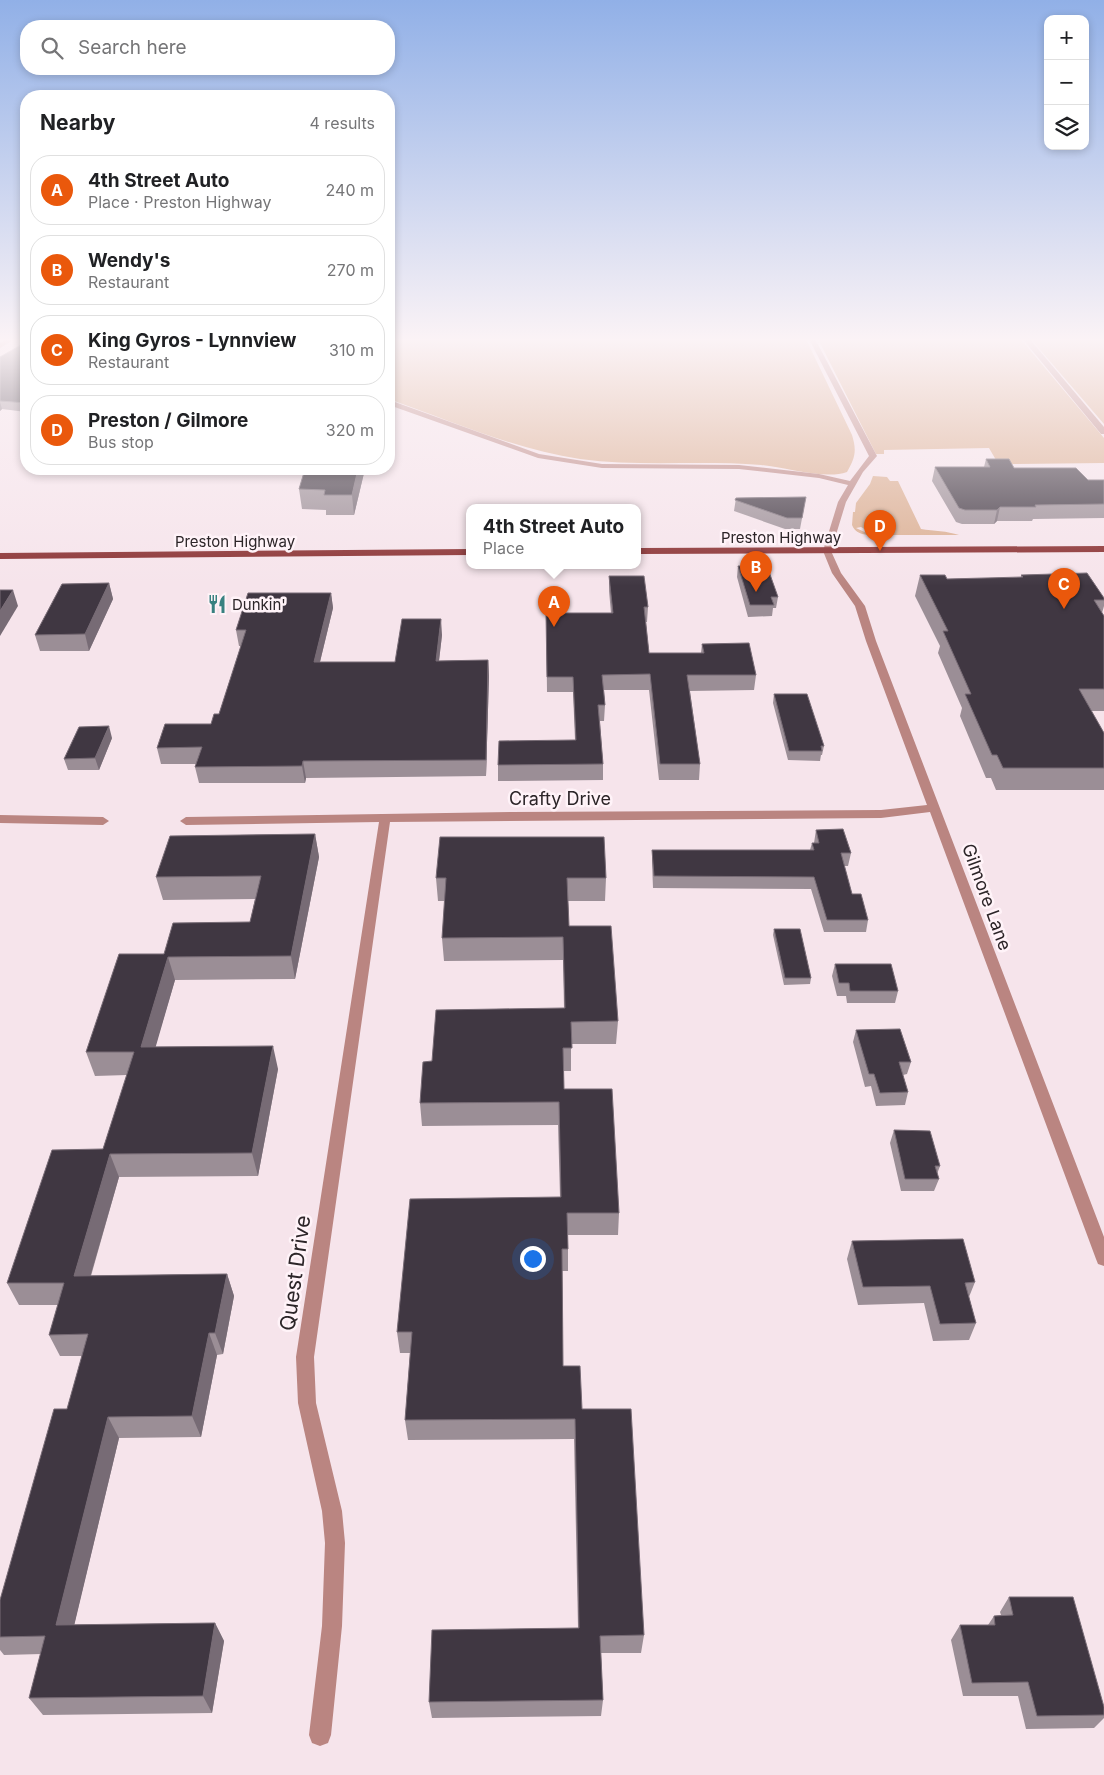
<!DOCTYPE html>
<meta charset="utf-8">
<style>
body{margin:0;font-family:Inter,sans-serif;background:#f2f2f2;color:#202124}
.controls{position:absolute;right:15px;top:15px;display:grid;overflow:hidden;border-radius:10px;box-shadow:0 2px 8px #0003}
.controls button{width:45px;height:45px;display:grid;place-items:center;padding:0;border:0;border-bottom:1px solid #e0e0e0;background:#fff;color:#202124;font:25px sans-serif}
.you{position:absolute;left:532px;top:1258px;width:18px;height:18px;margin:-12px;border:4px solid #fff;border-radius:50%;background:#1a73e8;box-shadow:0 0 0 8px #1a73e833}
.badge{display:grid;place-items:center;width:32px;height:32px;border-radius:50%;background:#ea580c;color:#fff;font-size:16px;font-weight:700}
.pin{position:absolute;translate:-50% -41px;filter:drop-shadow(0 1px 2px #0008)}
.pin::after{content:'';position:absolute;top:26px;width:18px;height:15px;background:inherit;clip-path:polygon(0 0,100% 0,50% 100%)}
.popup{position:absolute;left:466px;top:504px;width:175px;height:65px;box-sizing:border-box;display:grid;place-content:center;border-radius:10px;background:#fff;filter:drop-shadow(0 1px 4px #0005);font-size:16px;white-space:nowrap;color:#757577}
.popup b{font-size:19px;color:#202124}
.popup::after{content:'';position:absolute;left:50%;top:100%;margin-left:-10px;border:10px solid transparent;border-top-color:#fff}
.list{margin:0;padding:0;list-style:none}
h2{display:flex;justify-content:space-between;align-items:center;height:65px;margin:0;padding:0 20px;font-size:21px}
h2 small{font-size:16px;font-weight:400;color:#757577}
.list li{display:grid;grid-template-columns:32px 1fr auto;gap:15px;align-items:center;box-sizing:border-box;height:70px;margin:0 10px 10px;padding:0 10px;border:1px solid #e0e0e0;border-radius:20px}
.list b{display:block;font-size:19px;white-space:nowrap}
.list p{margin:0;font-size:16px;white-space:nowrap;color:#757577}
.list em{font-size:16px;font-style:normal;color:#757577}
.icon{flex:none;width:28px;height:28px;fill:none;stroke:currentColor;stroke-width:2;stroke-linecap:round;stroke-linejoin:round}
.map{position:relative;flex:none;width:1104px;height:1775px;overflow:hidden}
.search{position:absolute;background:#fff;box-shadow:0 2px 8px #0003;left:20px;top:20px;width:375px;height:55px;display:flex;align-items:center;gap:12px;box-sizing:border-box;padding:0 18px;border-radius:20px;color:#757577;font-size:19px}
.panel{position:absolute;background:#fff;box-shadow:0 2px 8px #0003;left:20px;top:90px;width:375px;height:385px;border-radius:20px}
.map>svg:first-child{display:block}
.green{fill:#daad8f}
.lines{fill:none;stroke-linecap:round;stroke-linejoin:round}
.street{fill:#ba8581;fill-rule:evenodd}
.primary{fill:#872c2d;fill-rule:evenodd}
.wall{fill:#9b8e96}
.shaded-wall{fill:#776b75}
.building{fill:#403742;stroke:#776b75}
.labels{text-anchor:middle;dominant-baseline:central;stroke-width:5;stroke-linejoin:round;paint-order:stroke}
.far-street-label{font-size:15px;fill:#2c2528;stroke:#fff3f8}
.far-poi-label{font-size:15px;fill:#2c2528;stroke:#fff3f8;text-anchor:start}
.street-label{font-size:18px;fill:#2c2528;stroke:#fff3f8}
.near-street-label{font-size:21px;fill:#2c2528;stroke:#fff3f8}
</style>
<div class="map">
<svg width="1104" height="1775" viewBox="0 0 1104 1775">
<rect width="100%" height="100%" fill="#f6e4eb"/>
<g class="green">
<path d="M389 337H805L852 435C857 451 855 458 847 472 825 480 785 467 761 465 701 460 640 467 580 459 514 449 451 421 389 399Z"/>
<path d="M817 337H1019L1104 438V463L1007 464 1003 472 989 448 884 450V454H876Z"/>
<path d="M1029 337H1104V424L1030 338Z"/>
<path d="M873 476 887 477 890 481H898L921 529C934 531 947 531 959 535H875L861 527 856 528 871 535C863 535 855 533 852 525L853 512H855L856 503 870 484Z"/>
</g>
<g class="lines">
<g class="street">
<path d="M11 337H19L0 348V343Z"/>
<path d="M808 337H814L877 456 863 472 846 502 831 551 841 573 865 606 876 641 1104 1237V1266L1098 1264 1096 1259 930 812 881 818 390 822 314 1357 316 1403 342 1511 345 1543 342 1626 331 1735 328 1743 320 1746 312 1743 309 1735 322 1626 325 1543 322 1511 298 1403 296 1357 379 822 186 825 180 821 186 817 511 812 881 810 927 805 866 641 855 606 832 573 823 551 838 502 848 485 819 478 739 469 602 468 538 458 389 405V401H392L539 454 602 464 739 465 819 474 850 481 869 456Z"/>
<path d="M1021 337H1028L1104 427V434H1101Z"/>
<path d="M0 815 103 817 109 821 103 825 0 823Z"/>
</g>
<g class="primary">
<path d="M1104 546V552L638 554V548Z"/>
<path d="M470 549V555L0 559V553Z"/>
</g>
</g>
<g class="wall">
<path d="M26 342V412L2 409 0 411V357Z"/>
<path d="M986 459 1014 468 1088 480H1104V518L1033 519 1032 521H997L994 524H962L956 522 932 481 935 467H984Z"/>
<path d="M305 469H368L367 473H364L354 515H326V510L302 509 299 489Z"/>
<path d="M736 498 804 508 800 529H785L734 511Z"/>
<path d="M738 566 778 597 776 608H773L772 616 748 617 737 577Z"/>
<path d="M920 575 947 579 1021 578V575L1104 598V606L1102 613 1104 616V711H1091L1104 733V790H996L991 778H986L960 716 962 708 938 653 940 646 915 596Z"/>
<path d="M609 576 648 607 647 622H646L649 653H701L702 644 756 675 754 690 690 691 700 764 699 780H659L649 690H604L605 705 604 721H600L603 764V780L498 781V765L575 740 573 692H547L546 613H611L609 591Z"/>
<path d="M109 583 113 599 89 651H40L35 635Z"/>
<path d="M331 593 333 608 320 662H395L442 635 439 661 488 660 489 676 486 776 306 778 305 783H199L195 767 196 764H161L157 748 211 724 219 714 241 646H239L236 630Z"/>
<path d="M774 694 824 746 822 755H821L820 761 788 760 773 703Z"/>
<path d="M112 738 99 770H68L64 759Z"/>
<path d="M816 830 851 853 848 866H844L852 894 868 920 866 932H824L811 889 653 888 652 863V850H810L812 843H814Z"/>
<path d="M315 834 319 857 295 979 175 980 155 1047 278 1069 258 1176 119 1177 91 1276 227 1274 234 1296 223 1354 217 1355 201 1437 119 1438 74 1625 215 1623 224 1641 212 1713 43 1715 29 1698 41 1654 4 1655 0 1650V1600L67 1409 82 1356H60L49 1335 58 1305H19L7 1283 103 1149 127 1075 95 1076 86 1052 164 954 250 922 255 899 163 900 156 877Z"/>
<path d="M436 878H606L605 901H568L569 926 618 1021 616 1044H571V1071H564V1089L619 1213 618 1235H568V1271H562L563 1366 582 1409 644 1635 641 1653H601L603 1700 601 1716 432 1718 429 1702 578 1628 574 1439 408 1440 405 1420 410 1353H400L397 1332 560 1197 558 1125 422 1126 420 1103 432 1061 564 1008 563 960 444 961 442 938 445 901H438Z"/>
<path d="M774 929 811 978 810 984 784 985 773 935Z"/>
<path d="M835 964 898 991 895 1003H847L846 996H837L832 976Z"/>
<path d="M856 1030 911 1062 907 1074 903 1075 908 1092 905 1105 876 1106 871 1086 865 1087 853 1042Z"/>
<path d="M894 1130 940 1166 937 1174 939 1179 934 1191H901L890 1143Z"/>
<path d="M852 1241 975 1282 969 1297 976 1323 969 1340 933 1341 924 1303 858 1305 847 1259Z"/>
<path d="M1009 1597 1104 1707V1718L1094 1728 1026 1729 1018 1696H963L951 1640 960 1625H988L994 1616 1001 1615 1000 1612Z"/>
</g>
<g class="shaded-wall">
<path d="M0 402 2 409 0 411Z"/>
<path d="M358 469H364V473L354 515 352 495Z"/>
<path d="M1000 507 997 521 994 524 997 510Z"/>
<path d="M109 583 113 599 89 651 85 634Z"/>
<path d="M13 590 18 606 0 636V611Z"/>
<path d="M331 593 333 608 316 678 314 662Z"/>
<path d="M441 619 442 635 437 677 436 661Z"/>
<path d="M488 660 489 676 486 776V760Z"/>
<path d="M109 726 112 738 99 770 95 758Z"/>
<path d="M303 761 306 778 305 783 302 766Z"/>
<path d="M315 834 319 857 295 979 291 956Z"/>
<path d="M168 957 175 980 149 1070 141 1047Z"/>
<path d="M273 1046 278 1069 258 1176 252 1153Z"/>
<path d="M110 1154 119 1177 84 1298 74 1276Z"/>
<path d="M227 1274 234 1296 223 1354 215 1333Z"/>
<path d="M209 1333 217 1355 201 1437 192 1416Z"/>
<path d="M108 1417 119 1438 70 1643 56 1625Z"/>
<path d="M215 1623 224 1641 212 1713 203 1696Z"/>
</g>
<g class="building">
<path d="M26 342V403L0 401V357Z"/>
<path d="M986 459H1009L1014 468H1076L1088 480H1104V504L1035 505 1036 507H1000L997 510H965L959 508 935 467H990Z"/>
<path d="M305 469H358L352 495H324L325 490 299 489Z"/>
<path d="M806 497 802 518H787L735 500 736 498Z"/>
<path d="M738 566H767L778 597H771L774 605H750Z"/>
<path d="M1087 573 1104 598V600H1094L1104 616V689H1079L1104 733V768H1003L997 755H992L965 694H971L943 631H948L920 575H945L947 579 1023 577 1021 575Z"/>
<path d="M609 576H644L648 607H644L649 653H704L702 644 749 643 756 675H687L700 764H660L650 674 602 675 605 705H598L603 764 498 765 499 741 576 740 573 677H547L546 613H613Z"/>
<path d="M109 583 85 634 35 635 62 584Z"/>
<path d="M0 590H13L0 611Z"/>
<path d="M248 593H331L314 662H395L402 619H441L436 661 488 660 486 760 303 761 302 766 195 767 202 747 157 748 165 724H211L214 714H219L246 630H236Z"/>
<path d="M774 694H807L824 746H821L822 751H789Z"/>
<path d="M109 726 95 758 64 759 79 727Z"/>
<path d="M843 829 851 853H841L852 894H861L868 920H827L814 877 654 876 652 850H814L812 843H819L816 830Z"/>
<path d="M315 834 291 956 168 957 141 1047 273 1046 252 1153 110 1154 74 1276 227 1274 215 1333H209L192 1416 108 1417 56 1625 215 1623 203 1696 29 1698 45 1636 0 1637V1600L54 1409H67L88 1334 49 1335 64 1283H7L52 1150 103 1149 134 1052H86L119 954H164L173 923 250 922 261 876 156 877 170 836Z"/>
<path d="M440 837H604L606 878H567L569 926H611L618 1021 571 1022 572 1048H563L564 1089H612L619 1213H567L568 1249H562L563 1366H580L582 1409H631L644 1635 600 1636 603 1700 429 1702 432 1630 579 1628 575 1419 405 1420 412 1332H397L410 1199 561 1197 559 1102 420 1103 423 1062 432 1061 436 1010 565 1008 563 937 442 938 446 878H436Z"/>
<path d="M774 929H800L811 978H785Z"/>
<path d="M835 964H891L898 991H850L849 983H839Z"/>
<path d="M900 1029 911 1062H899L908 1092 880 1093 874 1074H869L856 1030Z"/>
<path d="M894 1130 930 1131 940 1166H935L939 1179H905Z"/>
<path d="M963 1239 975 1282 965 1283 976 1323 940 1324 930 1286 863 1287 852 1241Z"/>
<path d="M1009 1597H1073L1104 1707V1715L1037 1716 1028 1682 972 1683 960 1625H995L994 1616 1013 1615Z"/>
</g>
<linearGradient id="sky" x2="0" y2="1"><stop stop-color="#91b0e7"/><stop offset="0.58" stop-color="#fbf3f6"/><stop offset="1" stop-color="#fbf3f6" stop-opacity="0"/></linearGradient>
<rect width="1104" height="586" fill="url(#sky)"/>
<defs>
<g id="restaurant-bare" transform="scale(1.5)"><path d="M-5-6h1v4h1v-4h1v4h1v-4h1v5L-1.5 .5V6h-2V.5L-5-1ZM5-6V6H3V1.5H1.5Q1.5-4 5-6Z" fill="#388180" stroke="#fff3f8" stroke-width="2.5" paint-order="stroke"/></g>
</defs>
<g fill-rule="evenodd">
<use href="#restaurant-bare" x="217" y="604"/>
</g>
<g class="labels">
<g class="far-street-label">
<text x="781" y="537">Preston Highway</text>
<text x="235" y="541">Preston Highway</text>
</g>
<g class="far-poi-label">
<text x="232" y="604">Dunkin'</text>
</g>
<g class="street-label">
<text x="560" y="798">Crafty Drive</text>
<text transform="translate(987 897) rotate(70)">Gilmore Lane</text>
</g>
<g class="near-street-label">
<text transform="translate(295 1273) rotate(-82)">Quest Drive</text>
</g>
</g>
</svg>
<div class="controls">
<button>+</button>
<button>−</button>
<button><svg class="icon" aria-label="layers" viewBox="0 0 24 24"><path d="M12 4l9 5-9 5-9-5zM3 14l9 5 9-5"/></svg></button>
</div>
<div class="you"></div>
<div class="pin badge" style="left:554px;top:627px">A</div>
<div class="popup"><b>4th Street Auto</b>Place</div>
<div class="pin badge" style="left:756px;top:592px">B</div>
<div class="pin badge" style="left:1064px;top:609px">C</div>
<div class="pin badge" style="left:880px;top:551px">D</div>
<div class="search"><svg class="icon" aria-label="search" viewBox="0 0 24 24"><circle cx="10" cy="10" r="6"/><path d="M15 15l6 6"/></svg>Search here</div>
<section class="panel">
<h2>Nearby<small>4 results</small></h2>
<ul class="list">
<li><span class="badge">A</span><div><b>4th Street Auto</b><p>Place · Preston Highway</p></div><em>240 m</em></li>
<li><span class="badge">B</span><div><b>Wendy's</b><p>Restaurant</p></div><em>270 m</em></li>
<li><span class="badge">C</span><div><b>King Gyros - Lynnview</b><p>Restaurant</p></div><em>310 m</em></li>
<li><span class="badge">D</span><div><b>Preston / Gilmore</b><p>Bus stop</p></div><em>320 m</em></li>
</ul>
</section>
</div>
